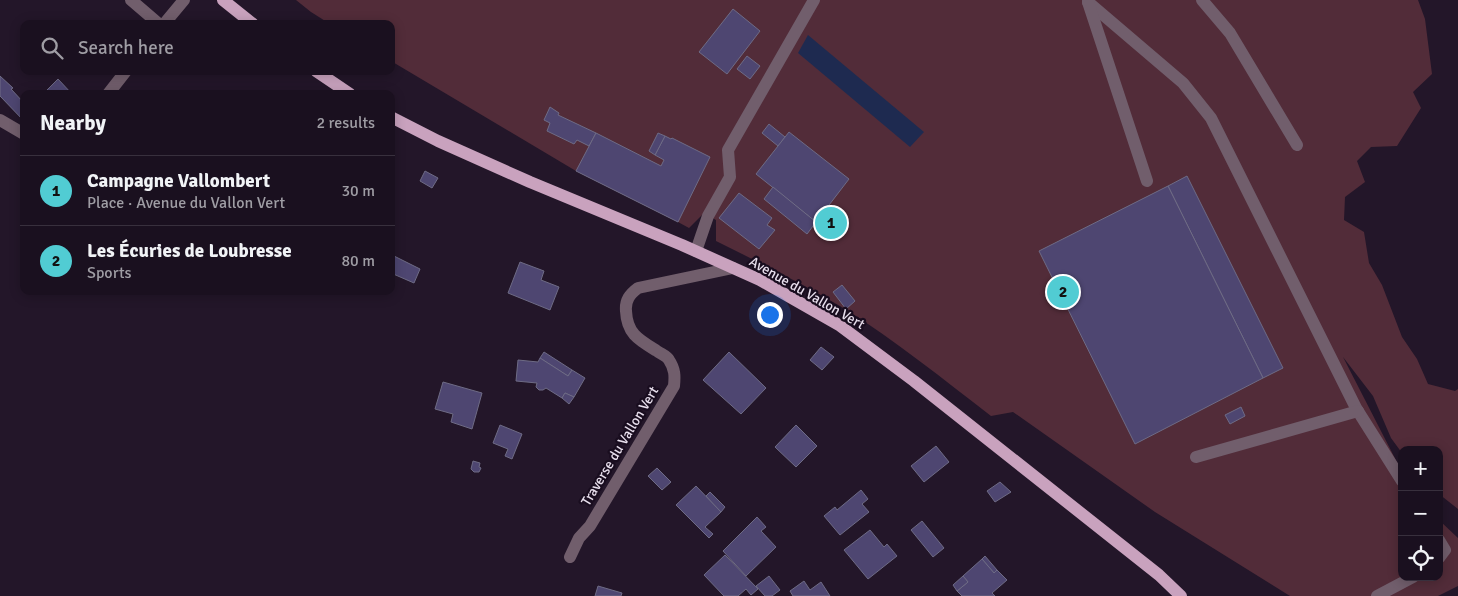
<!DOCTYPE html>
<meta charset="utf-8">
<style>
body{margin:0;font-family:Signika,sans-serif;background:#231928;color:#f1f3f6}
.controls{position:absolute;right:15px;bottom:15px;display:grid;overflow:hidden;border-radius:10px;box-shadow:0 2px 12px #0003}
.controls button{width:45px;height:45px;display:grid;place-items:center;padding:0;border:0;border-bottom:1px solid #38303d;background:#1a101f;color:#f1f3f6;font:25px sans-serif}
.you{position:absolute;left:769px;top:314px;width:18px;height:18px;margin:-12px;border:4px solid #fff;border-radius:50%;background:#1a73e8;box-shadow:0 0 0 8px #1a73e833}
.badge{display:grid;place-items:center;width:32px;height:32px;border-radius:50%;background:#51ccd3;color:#111;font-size:16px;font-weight:700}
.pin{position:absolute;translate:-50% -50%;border:2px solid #fff;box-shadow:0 1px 5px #0006}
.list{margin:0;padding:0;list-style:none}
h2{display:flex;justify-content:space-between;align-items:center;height:65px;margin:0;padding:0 20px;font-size:21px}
h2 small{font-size:16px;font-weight:400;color:#9f9da4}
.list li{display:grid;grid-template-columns:32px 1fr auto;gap:15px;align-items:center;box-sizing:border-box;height:70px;padding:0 20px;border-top:1px solid #38303d}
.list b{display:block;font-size:19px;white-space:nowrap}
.list p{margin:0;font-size:16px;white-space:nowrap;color:#9f9da4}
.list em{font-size:16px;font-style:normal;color:#9f9da4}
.icon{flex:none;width:28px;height:28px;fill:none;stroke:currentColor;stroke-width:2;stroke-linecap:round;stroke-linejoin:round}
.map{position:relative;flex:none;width:1458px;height:596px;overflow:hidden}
.search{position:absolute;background:#1a101f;box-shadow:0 2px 12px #0003;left:20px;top:20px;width:375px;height:55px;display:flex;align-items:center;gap:12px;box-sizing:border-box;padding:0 18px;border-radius:10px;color:#9f9da4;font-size:19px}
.panel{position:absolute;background:#1a101f;box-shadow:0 2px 12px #0003;left:20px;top:90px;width:375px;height:205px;border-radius:10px}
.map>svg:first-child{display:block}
.green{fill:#522c39}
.water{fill:#1e2a50}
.building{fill:#4e4671;stroke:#6e6b85}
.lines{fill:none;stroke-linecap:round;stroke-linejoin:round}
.minor{stroke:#715e6c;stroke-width:12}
.major{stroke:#c9a2be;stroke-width:12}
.labels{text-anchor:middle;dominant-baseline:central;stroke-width:4.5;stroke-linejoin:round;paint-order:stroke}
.street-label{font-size:14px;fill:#e8dfed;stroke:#190d1f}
</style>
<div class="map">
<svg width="1458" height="596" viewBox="0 0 1458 596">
<rect width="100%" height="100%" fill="#231629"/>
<path class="green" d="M296 0H1418L1425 19 1432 74 1413 92 1421 108 1397 146 1371 147 1357 161 1365 182 1345 197 1344 220 1364 232 1369 263 1382 285 1402 337 1417 359 1428 384 1455 391 1458 389V509L1439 494V450H1402V453L1391 438 1373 396 1343 357 1402 472V577H1439V520L1458 538V586L1438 596H1290L1155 512 1013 412 991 416C943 379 896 341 845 309 804 284 760 263 716 241V220L704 213 689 228 678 222 576 171 391 61V24H330L311 12Z"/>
<path class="water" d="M808 35 924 132 910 147 798 53Z"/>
<g class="building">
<path d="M733 9 760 31 727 74 699 52Z"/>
<path d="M747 56 760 66 750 79 737 69Z"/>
<path d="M0 76 13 88 11 89 24 103V121L0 96Z"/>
<path d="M58 79 72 94H43Z"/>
<path d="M550 107 559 113 558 115 596 133 589 146 577 140 574 144 547 131 550 123 544 120Z"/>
<path d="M769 124 785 137 778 146 762 133Z"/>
<path d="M789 132 849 179 816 222 756 174Z"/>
<path d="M596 133 661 166 664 160 655 155 665 136 671 139 672 138 710 157 678 222 576 171Z"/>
<path d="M658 133 665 136 655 155 649 151Z"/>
<path d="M425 171 438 178 432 188 420 181Z"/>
<path d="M1187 176 1283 368 1263 378 1168 186Z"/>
<path d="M1168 186 1263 378 1135 444 1039 251Z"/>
<path d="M773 187 816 222 807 234 764 199Z"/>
<path d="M739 193 772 218 767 225 775 230 759 249 719 218Z"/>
<path d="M392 255 420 269 414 283 391 273Z"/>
<path d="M520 262 544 271 541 280 559 287 550 310 508 293Z"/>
<path d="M842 285 855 301 846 309 833 292Z"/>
<path d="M821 347 834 357 822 370 810 360Z"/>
<path d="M544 352 572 370 568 376 540 358Z"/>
<path d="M729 352 766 388 741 414 703 380Z"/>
<path d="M540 358 568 376 572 370 585 378 574 397 565 393 562 398 546 388 543 390H539L536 387 537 383 516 381 518 360 538 362Z"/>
<path d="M443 382 482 393 472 429 451 422 453 414 435 409Z"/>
<path d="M565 393 574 397 569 404 562 398Z"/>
<path d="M1241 407 1245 416 1230 424 1225 415Z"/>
<path d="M500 425 522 434 512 459 505 456 508 449 493 443Z"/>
<path d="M796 425 817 446 796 467 775 447Z"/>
<path d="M936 446 949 462 924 482 911 466Z"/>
<path d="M473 461 480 463 479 467 481 468 479 472H474L471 469Z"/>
<path d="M657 468 671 482 662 490 648 476Z"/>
<path d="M1000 482 1011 492 995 502 987 491Z"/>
<path d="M696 486 721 512 705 527 713 534 709 538 676 505Z"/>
<path d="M861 490 868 499 862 504 869 512 840 535 824 516 835 507 837 510Z"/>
<path d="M710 492 725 507 721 512 706 496Z"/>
<path d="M757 517 766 527 761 531 776 547 746 576 723 551Z"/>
<path d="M922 521 944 548 933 557 911 530Z"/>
<path d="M870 530 884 547 887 544 897 556 868 579 844 550Z"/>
<path d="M725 555 758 589 751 595 746 589 738 596H724L704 575Z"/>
<path d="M985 556 997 570 994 573 982 559Z"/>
<path d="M982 559 994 573 997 570 1007 580 992 593 995 596H962L957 591 968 582 963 576Z"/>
<path d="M769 576 780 590 772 596H765L756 586Z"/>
<path d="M963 576 968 582 957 591 953 585Z"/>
<path d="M804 581 810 590 821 582 830 596H793L790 591Z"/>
<path d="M598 586 622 593 621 596H595Z"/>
</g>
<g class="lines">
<g class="minor">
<path d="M131 0 159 24"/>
<path d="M1202 0 1230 33 1297 145"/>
<path d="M1088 2 1183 83 1211 118 1356 408 1402 481"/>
<path d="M1088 2 1147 181"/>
<path d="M164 24 184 0"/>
<path d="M108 94 126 71"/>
<path d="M0 120 24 134"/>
<path d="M696 251 708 216 730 177 728 150 814 0"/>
<path d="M1196 457 1358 411"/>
<path d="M1439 540 1445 550 1439 558"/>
<path d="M570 557 579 538 590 526 674 386C675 376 675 369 669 360 667 356 661 354 657 351 639 340 627 334 626 311 625 300 630 294 638 288L733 268"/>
<path d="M1377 596 1413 577"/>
</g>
<g class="major">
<path d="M223 0 253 24"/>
<path d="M316 71 350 94"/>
<path d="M391 117 438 141 530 182 682 245 760 280 839 325 914 381 1159 575 1181 596"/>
</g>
</g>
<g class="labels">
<g class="street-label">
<text transform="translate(807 293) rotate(30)">Avenue du Vallon Vert</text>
<text transform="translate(620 446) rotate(-59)">Traverse du Vallon Vert</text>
</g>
</g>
</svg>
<div class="controls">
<button>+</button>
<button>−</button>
<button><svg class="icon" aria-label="locate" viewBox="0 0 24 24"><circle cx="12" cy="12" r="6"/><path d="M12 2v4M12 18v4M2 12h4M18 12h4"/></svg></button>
</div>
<div class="you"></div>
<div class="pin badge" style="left:831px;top:223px">1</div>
<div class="pin badge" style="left:1063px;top:292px">2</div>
<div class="search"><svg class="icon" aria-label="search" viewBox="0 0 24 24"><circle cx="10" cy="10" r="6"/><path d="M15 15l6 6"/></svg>Search here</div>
<section class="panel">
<h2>Nearby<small>2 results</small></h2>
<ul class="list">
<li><span class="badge">1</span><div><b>Campagne Vallombert</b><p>Place · Avenue du Vallon Vert</p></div><em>30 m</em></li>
<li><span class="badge">2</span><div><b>Les Écuries de Loubresse</b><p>Sports</p></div><em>80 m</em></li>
</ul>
</section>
</div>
